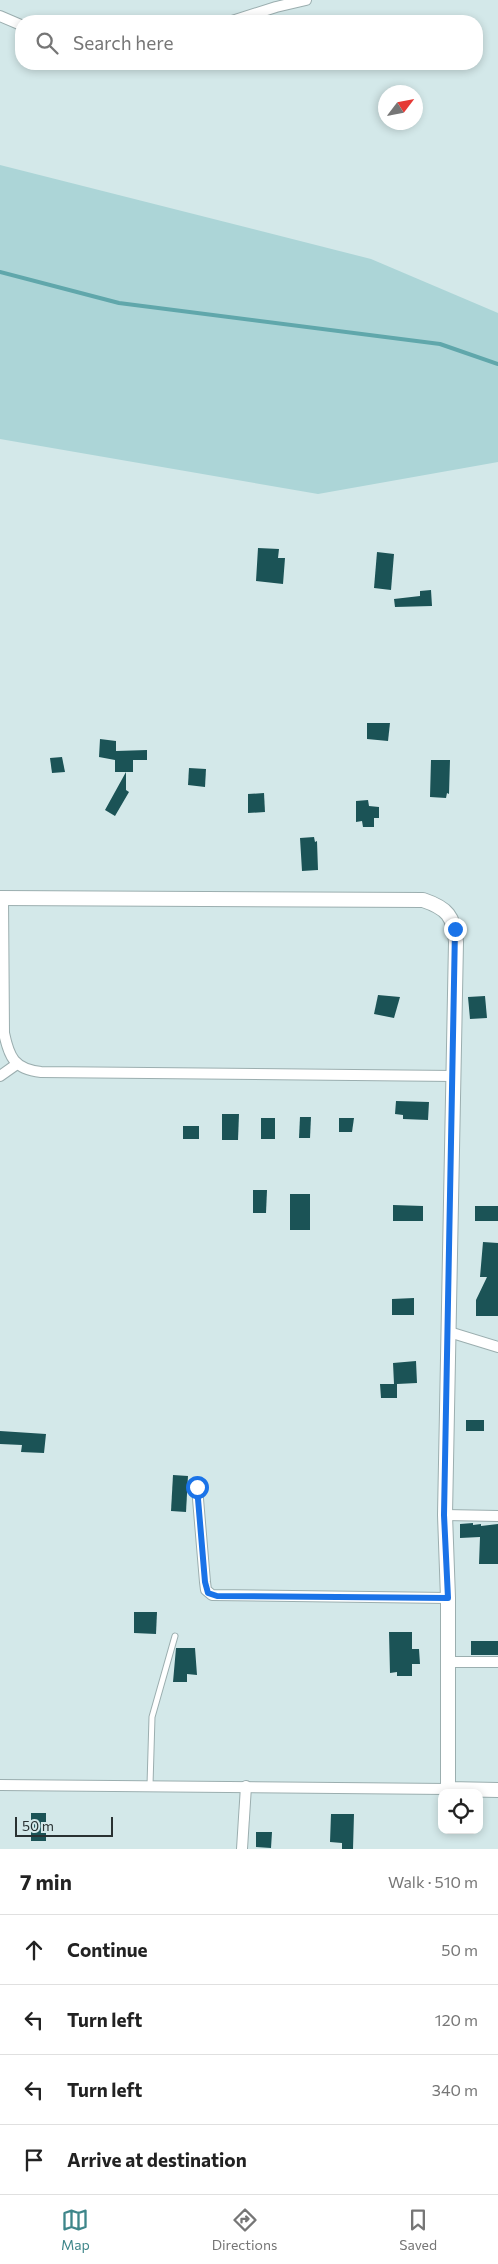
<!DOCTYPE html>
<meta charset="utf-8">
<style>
body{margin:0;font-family:Commissioner,sans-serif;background:#f6f6f6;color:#222}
.controls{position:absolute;right:15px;bottom:15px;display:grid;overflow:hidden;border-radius:10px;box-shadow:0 2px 8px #0003}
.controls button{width:45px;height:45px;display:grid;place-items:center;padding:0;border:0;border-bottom:1px solid #e0e0e0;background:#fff;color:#222;font:25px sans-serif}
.compass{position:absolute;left:378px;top:85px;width:45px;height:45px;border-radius:50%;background:#fff;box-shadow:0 2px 8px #0003;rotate:58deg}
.scale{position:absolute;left:15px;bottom:12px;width:98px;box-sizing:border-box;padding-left:5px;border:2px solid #293132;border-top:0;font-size:14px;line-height:18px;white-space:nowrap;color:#293132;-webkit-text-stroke:4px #d3e8e9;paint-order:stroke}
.stop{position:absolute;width:15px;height:15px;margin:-11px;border:4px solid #1a73e8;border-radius:50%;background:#fff}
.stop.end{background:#1a73e8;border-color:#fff;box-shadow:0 1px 5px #0008}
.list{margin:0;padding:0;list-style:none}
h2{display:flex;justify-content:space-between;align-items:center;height:65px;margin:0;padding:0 20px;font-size:21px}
h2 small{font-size:16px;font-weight:400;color:#767676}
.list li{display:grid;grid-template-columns:32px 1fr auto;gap:15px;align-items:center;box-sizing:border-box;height:70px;padding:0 20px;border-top:1px solid #e0e0e0}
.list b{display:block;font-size:19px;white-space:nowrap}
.list em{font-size:16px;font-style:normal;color:#767676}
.icon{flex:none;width:28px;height:28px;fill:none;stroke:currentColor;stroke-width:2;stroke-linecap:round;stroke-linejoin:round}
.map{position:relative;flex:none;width:498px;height:1849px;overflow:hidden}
.search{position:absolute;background:#fff;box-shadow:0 2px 8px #0003;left:15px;right:15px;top:15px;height:55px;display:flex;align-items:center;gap:12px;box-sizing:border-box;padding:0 18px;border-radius:20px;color:#767676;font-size:19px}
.sheet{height:345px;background:#fff}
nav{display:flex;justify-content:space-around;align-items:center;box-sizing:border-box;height:70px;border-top:1px solid #e0e0e0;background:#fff;font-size:14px;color:#767676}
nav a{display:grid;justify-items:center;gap:2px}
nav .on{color:#3e868a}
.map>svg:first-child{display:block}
.green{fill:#acd5d7}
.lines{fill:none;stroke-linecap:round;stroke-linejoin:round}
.stream{stroke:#60a7ab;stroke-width:4}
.building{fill:#1b5356}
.lane-casing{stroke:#9baeaf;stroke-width:7}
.street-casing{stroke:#9baeaf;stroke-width:12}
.secondary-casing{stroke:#9baeaf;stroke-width:16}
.lane{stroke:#fff;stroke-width:5}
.street{stroke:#fff;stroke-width:10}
.secondary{stroke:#fff;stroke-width:14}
.route{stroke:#1a73e8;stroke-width:6}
</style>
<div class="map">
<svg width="498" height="1849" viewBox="0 0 498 1849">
<rect width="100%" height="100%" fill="#d3e8e9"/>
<path class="green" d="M0 165 371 259 498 313V462L318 494 0 439Z"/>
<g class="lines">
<path class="stream" d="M0 272 119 303 440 344 498 364"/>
</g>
<g class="building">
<path d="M258 548 279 549 278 558H285L283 584 256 581Z"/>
<path d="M377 552 394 554 391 590 374 588Z"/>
<path d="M431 590 432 606 395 607 394 599 420 596V591Z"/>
<path d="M367 723H390L388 741 367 739Z"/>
<path d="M100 739 116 741V751L147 750V760H133V772H115V760L99 757Z"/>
<path d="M62 757 65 772 52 773 50 758Z"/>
<path d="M431 760H450L449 794 447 793 446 798 430 797Z"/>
<path d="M189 768 206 769 205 787 188 785Z"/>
<path d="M126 772V790L129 792 115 816 105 810Z"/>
<path d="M264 793 265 812 248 813V794Z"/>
<path d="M368 800 369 806 379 807V818H374V827H363L362 821 356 822V801Z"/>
<path d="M314 837 315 842 317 841 318 870 302 871 300 838Z"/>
<path d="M378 995 400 997 394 1018 374 1014Z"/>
<path d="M485 996 487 1018 470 1019 468 997Z"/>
<path d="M396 1101 429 1102 428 1120 403 1119V1115L395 1114Z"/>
<path d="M222 1114H239L238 1140H222Z"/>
<path d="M300 1117H311L310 1138H299Z"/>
<rect x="261" y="1118" width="14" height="21"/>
<path d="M339 1118H354L352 1132H339Z"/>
<rect x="183" y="1126" width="16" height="13"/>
<path d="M253 1190H267L266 1213H253Z"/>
<rect x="290" y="1194" width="20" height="36"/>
<path d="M393 1205 423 1206V1221H393Z"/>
<rect x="475" y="1206" width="23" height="15"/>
<path d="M483 1242 498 1243V1316H476V1300L487 1277H480Z"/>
<path d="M414 1298V1315H392V1299Z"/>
<path d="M416 1361 417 1383 397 1384V1398H381L380 1384H394L393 1363Z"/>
<rect x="466" y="1420" width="18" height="11"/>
<path d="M0 1431 46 1434 44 1453 21 1452 22 1445 0 1444Z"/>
<path d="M173 1475 188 1476 186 1512 171 1511Z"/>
<path d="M473 1523V1525L481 1524V1526L498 1524V1564H479L480 1537 460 1538V1524Z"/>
<path d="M134 1612H157L156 1634 134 1633Z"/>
<path d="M389 1632H412V1649H419L420 1664H412V1676H397V1672L390 1673Z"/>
<rect x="471" y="1641" width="27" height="14"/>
<path d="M176 1648H195L197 1675 187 1674V1682H173Z"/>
<rect x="31" y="1813" width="15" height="28"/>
<path d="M331 1814H354L353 1849H342V1843L330 1842Z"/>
<path d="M256 1832H272L271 1848 256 1847Z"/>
</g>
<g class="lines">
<g class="lane-casing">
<path id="lane" d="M150 1785 152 1717 175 1636"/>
</g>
<g class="street-casing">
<g id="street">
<path d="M0 16 21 25"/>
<path d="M232 21 276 7 306 0"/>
<path d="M3 898 4 1033C9 1057 14 1069 41 1072L454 1076"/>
<path d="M0 1076 17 1064"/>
<path d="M449 1332 498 1347"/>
<path d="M197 1487 205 1582 206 1590 212 1595 448 1598"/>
<path d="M445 1515 498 1516"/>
<path d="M448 1662H498"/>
<path d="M0 1785 448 1789"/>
<path d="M242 1849 246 1786"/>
</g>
</g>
<g class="secondary-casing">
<path id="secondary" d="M0 898 423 900C447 908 454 916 456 942L445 1515 448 1598V1789L498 1790"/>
</g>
<use href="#lane" class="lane"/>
<use href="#street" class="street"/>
<use href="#secondary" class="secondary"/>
</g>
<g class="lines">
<path class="route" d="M197 1487 205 1582 208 1593 217 1596 448 1598 444 1515 455 929"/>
</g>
</svg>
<div class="controls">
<button><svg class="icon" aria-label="locate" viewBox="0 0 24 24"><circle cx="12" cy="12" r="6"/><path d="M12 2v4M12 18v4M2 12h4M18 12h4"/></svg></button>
</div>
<svg class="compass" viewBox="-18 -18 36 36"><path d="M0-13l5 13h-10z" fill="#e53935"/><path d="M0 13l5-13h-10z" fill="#767676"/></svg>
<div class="scale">50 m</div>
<div class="stop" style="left:197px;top:1487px"></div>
<div class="stop end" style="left:455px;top:929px"></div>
<div class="search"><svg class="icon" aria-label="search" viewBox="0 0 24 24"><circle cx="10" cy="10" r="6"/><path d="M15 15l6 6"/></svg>Search here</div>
</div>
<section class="sheet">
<h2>7 min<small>Walk · 510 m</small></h2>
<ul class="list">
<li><svg class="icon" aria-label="ahead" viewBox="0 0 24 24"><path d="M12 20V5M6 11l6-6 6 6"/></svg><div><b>Continue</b></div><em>50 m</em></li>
<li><svg class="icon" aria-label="left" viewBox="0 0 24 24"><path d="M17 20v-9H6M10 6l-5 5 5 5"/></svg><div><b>Turn left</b></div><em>120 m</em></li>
<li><svg class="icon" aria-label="left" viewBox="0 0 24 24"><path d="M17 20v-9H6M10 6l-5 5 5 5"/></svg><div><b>Turn left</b></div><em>340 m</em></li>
<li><svg class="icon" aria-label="arrive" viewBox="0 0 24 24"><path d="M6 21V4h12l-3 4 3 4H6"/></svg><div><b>Arrive at destination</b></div></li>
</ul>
</section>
<nav>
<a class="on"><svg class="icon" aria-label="map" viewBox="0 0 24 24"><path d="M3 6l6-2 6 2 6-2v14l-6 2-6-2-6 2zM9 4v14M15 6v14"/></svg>Map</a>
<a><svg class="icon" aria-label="directions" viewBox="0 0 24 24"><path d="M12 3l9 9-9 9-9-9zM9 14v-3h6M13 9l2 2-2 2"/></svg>Directions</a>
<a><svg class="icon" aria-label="saved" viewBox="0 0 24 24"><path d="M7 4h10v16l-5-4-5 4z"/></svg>Saved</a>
</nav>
